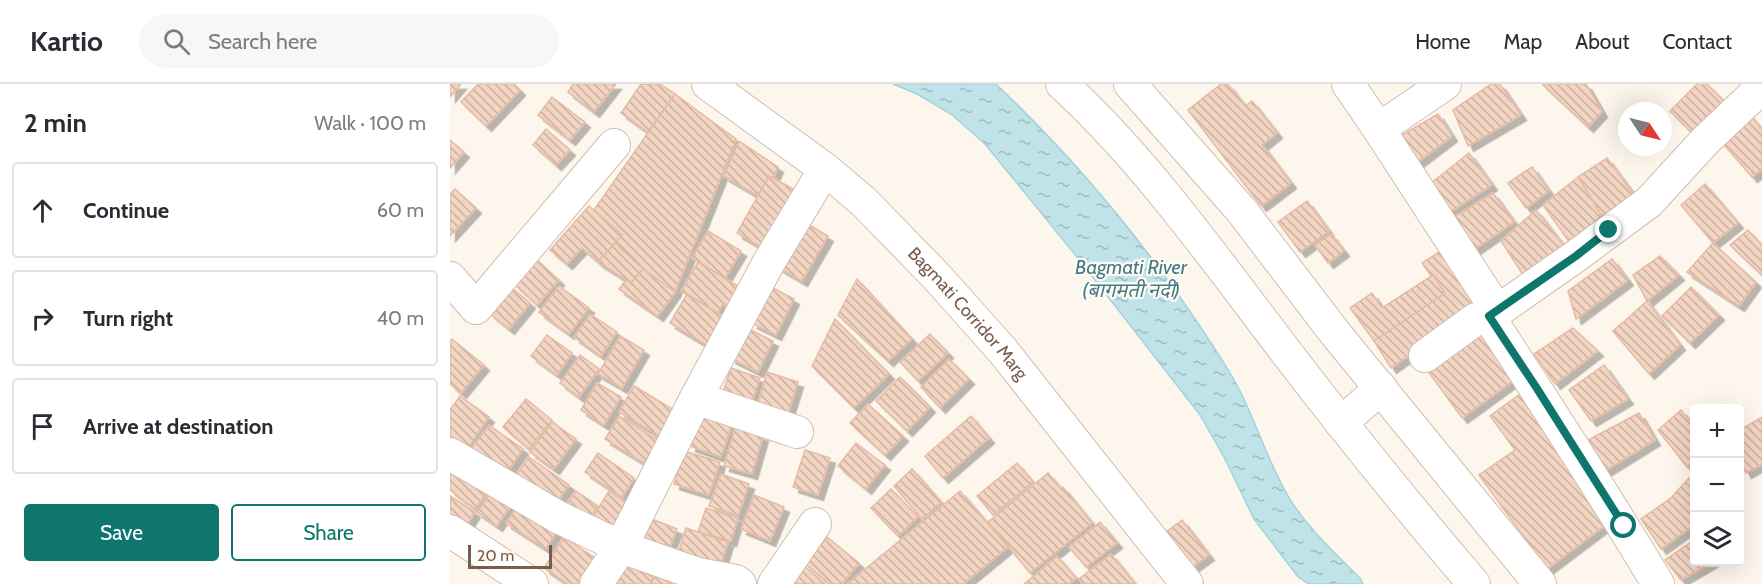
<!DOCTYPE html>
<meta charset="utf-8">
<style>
body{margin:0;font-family:Cabin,"Noto Sans Devanagari",sans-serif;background:#f7f7f7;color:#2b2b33}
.controls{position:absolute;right:18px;bottom:18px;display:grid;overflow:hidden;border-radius:6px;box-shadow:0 6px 24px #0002}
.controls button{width:54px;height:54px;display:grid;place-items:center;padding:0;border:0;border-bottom:2px solid #e1e1e2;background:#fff;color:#2b2b33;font:30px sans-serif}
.compass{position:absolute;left:1168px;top:18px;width:54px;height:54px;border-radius:50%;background:#fff;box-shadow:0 6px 24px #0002;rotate:125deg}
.scale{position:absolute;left:18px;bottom:15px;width:84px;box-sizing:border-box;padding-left:6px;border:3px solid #7a5c4d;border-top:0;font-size:16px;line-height:21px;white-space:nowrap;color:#7a5c4d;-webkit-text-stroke:4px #fffaf3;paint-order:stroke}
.stop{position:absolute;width:18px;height:18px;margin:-14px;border:4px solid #0f766e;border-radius:50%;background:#fff}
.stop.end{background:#0f766e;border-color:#fff;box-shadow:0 2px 6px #0008}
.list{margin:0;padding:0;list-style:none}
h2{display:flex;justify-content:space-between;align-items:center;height:78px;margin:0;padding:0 24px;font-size:26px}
h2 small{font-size:20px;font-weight:400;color:#7c7c81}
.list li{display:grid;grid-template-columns:39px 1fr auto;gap:18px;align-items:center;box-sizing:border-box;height:96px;margin:0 12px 12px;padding:0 12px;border:2px solid #e1e1e2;border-radius:6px}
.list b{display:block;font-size:22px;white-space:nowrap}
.list em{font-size:20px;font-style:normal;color:#7c7c81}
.actions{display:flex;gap:12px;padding:18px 24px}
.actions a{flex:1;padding:14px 0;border:2px solid #0f766e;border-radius:6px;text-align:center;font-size:21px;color:#0f766e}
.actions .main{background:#0f766e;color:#fff}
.icon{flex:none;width:33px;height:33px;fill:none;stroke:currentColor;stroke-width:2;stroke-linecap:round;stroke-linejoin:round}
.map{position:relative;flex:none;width:1312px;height:500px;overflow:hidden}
header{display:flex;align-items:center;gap:36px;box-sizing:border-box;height:84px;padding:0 30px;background:#fff;border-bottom:2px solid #e1e1e2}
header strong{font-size:28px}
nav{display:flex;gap:33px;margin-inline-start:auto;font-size:21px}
.search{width:420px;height:54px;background:#f7f7f7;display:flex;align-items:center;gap:15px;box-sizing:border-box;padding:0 21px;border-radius:33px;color:#7c7c81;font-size:22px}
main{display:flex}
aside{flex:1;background:#fff}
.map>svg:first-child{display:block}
.water{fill:url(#water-ripples);stroke:#a5d3da;stroke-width:1.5}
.building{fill:url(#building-back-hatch);stroke:#e6bba3;stroke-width:1.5;filter:url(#shadow)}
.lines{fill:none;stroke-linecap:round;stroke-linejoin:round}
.minor-casing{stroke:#d1beb0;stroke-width:34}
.minor{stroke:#fff;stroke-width:32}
.route{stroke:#0f766e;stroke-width:8}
.labels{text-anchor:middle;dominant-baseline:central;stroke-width:4.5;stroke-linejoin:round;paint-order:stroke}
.street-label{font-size:18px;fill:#7a5c4d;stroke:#fffaf3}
.water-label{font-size:20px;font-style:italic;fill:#437c86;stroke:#fffaf3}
</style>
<header>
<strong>Kartio</strong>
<div class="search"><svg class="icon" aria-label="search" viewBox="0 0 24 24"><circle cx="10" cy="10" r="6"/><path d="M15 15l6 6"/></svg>Search here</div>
<nav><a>Home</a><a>Map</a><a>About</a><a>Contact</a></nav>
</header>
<main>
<aside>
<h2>2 min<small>Walk · 100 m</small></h2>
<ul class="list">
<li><svg class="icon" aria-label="ahead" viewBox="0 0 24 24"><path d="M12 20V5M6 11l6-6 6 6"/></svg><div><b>Continue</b></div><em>60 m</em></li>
<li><svg class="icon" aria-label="right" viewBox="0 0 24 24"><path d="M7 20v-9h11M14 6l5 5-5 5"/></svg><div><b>Turn right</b></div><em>40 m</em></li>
<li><svg class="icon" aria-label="arrive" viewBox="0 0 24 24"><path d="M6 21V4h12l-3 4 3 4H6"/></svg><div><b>Arrive at destination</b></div></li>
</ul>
<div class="actions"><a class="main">Save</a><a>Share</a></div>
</aside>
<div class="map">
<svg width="1312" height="500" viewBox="0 0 1312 500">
<defs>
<pattern id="water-ripples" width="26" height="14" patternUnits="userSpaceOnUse" patternTransform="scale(1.5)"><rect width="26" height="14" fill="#bfe3e8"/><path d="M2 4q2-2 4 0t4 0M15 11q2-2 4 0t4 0" fill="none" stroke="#a0bbbe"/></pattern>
<pattern id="building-back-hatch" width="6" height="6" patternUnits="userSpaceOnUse" patternTransform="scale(1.5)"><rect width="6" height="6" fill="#f3d5c3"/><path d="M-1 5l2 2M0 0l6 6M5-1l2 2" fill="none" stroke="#cab0a1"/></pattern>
<filter id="shadow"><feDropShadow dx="5.5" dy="5.5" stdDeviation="0" flood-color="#0004"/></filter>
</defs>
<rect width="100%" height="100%" fill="#fdf6ec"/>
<path class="water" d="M443 0H546C628 78 701 166 763 262 772 276 781 290 789 305 807 340 818 378 838 412 857 444 885 469 910 494L913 500H859L848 493 804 435 775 375 750 331 627 173 535 60 501 30 467 10Z"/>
<g class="building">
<path d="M0 0H11L0 13Z"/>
<path d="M28 0H64L70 6 36 42 11 18Z"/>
<path d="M123 0H166L144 28 118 8Z"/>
<path d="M191 0H210L225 10 198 48 171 29Z"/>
<path d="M771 0H778L795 22 802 17 827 49 812 61 841 99 811 122 738 26Z"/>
<path d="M1041 0H1050L1071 31 1018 62 1003 26Z"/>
<path d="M1092 0H1136L1152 28 1138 43Z"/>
<path d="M1247 0H1257L1277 20 1245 52 1220 27Z"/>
<path d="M225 10 286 55 225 208 193 185 165 159 172 151 144 126Z"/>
<path d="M102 13 135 38 120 56 88 31Z"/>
<path d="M1298 29 1312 45V85L1302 93 1269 55Z"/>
<path d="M988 30 1002 52 964 81 950 52Z"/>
<path d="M96 45 120 66 106 81 83 61Z"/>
<path d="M0 56 14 68 0 84Z"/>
<path d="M289 57 328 83 323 94 319 92 308 112 274 92Z"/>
<path d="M1019 69 1042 101 997 130 980 100Z"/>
<path d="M1157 74 1187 115 1155 137 1128 93Z"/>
<path d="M1082 83 1099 107 1076 124 1058 99Z"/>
<path d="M319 92 344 105 311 163 287 149Z"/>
<path d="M1128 93 1155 137 1122 162 1093 121Z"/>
<path d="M1255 100 1288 139 1263 159 1231 121Z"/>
<path d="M5 105 26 124 0 152V110Z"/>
<path d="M1043 109 1064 138 1022 167 1001 135Z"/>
<path d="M857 117 879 147 850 168 828 138Z"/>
<path d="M139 122 172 151 148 178 132 164 117 180 100 166Z"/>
<path d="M1086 126 1118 167 1077 197 1051 157Z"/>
<path d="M354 138 378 152 352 197 328 183Z"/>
<path d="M1298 146 1312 161V191L1280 161Z"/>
<path d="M258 147 291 167 275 194 242 174Z"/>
<path d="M881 150 894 167 878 179 865 161Z"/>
<path d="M165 159 193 185 181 199 148 178Z"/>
<path d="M1263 159 1306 198 1289 222 1237 188Z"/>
<path d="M997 163 1034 218 941 284 924 257 995 209 983 191 981 192 972 179Z"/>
<path d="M1210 172 1229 191 1197 217 1183 191Z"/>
<path d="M1162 175 1178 196 1126 235 1118 207Z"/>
<path d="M87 176 109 196 87 221 65 201Z"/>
<path d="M248 178 293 205 280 225 273 220 268 229 231 207Z"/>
<path d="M193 185 225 208 208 232 169 205 176 196 181 199Z"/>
<path d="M983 191 995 209 924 257 900 224 922 209 932 224Z"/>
<path d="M407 195 462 255 438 277 388 231Z"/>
<path d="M109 202 139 224 119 250 89 228Z"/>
<path d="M61 203 80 219 59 245 39 229Z"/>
<path d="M321 203 344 215 326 251 302 239Z"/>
<path d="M1241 203 1269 231 1240 259 1212 232Z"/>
<path d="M237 210 282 238 258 262 220 239Z"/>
<path d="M1197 217 1230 261 1199 290 1163 247Z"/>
<path d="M140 230 167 248 151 272 124 253Z"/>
<path d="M385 235 439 290 404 324 362 282Z"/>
<path d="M1033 239 1071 291 1012 334 974 282Z"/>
<path d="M295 243 323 257 308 288 280 274Z"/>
<path d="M1123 244 1148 267 1105 300 1084 270Z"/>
<path d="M480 250 498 269 468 297 450 278Z"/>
<path d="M97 251 122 269 107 291 81 272Z"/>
<path d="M170 252 194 266 172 304 148 290Z"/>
<path d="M2 255 34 281 11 309 0 300V258Z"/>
<path d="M130 271 149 285 129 313 110 299Z"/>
<path d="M499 275 519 295 490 324 471 303Z"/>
<path d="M1154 281 1178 315 1141 337 1119 306Z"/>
<path d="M281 284 310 294 300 323 271 314Z"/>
<path d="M317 288 348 298 337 333 307 323Z"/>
<path d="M450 293 480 323 457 347 426 317Z"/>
<path d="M147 299 171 313 154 341 131 326Z"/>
<path d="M184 302 224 326 209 352 169 328Z"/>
<path d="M1070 310 1162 436 1097 485 1029 391 1065 366 1040 332Z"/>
<path d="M10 312 39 333 17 365 0 352V326Z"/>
<path d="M76 315 102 336 79 365 53 343Z"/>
<path d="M418 320 453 352 435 371 400 339Z"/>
<path d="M252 326 283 337 271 373 240 362Z"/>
<path d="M1231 326 1244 342V376L1237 383 1208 346Z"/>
<path d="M1189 329 1205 356 1155 387 1138 356Z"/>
<path d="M169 332 208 356 194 379 155 355Z"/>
<path d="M521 332 539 354 493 394 475 372Z"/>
<path d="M1312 333V380L1296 389 1290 378V346Z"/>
<path d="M102 338 126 355 104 385 80 368Z"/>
<path d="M39 341 73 365 55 391 20 366Z"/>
<path d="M285 344 313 352 302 390 274 382Z"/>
<path d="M406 359 435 381 416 405 388 382Z"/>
<path d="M355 366 380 374 368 411 343 403Z"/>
<path d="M234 367 270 378 259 411 224 400Z"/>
<path d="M148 369 184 394 172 413 135 388Z"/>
<path d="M79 373 119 401 104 422 65 393Z"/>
<path d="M567 379 583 398 543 431 527 412Z"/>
<path d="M5 381 39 406 25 425 0 406V389Z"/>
<path d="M462 385 491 418 472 435 444 402Z"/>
<path d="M598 389 611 405 613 403 642 439 580 489 538 438Z"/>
<path d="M271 390 299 400 288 432 259 422Z"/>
<path d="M1239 394 1244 400V441L1211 465 1191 435 1221 414Z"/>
<path d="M441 405 468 433 448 452 421 424Z"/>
<path d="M42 407 62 420 47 442 27 428Z"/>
<path d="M126 407 148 422 138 437 116 421Z"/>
<path d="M159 407 180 420 163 449 141 436Z"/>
<path d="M510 407 558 463 513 500H397Z"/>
<path d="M304 411 334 423 320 457 291 445Z"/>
<path d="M0 412 25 428 15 444 0 435Z"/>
<path d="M69 420 108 445 96 465 56 439Z"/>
<path d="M256 424 288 434 281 457 248 448Z"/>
<path d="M194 432 227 445 214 477 181 464Z"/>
<path d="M732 436 759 471 741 484 715 449Z"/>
<path d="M650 438 667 459 636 483 619 463Z"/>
<path d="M236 444 278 458 268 489 226 475Z"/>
<path d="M114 453 148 476 132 500H118L94 484Z"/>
<path d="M377 453 409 479 392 500H380L355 480Z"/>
<path d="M1244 456V478H1262L1231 496 1215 476Z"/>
<path d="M661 470 685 500H632L629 495Z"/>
<path d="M607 472 626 494 619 500H574Z"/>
<path d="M175 477 203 493 200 500H162Z"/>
<path d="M353 481 375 500H336Z"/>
<path d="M206 491 222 500H200Z"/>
</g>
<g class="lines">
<g class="minor-casing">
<g id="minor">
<path id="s1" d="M258 0 375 85 414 118 487 193 553 267 737 500"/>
<path d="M612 0C695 76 765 175 833 264 895 345 958 423 1024 500"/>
<path d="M680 0 791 126 885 249 1090 500"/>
<path d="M898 0 928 44 1048 228"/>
<path d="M939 38 995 0"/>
<path d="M0 194 26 224 164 61"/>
<path d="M1039 233 1126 172 1199 118 1255 57 1312 3"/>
<path d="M975 272 1026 235 1039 233C1096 321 1154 409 1208 500"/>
<path d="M246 314 347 348"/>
<path d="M891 339 931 304"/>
<path d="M0 370 108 433 171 463 248 490 286 497 290 500"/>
<path d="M0 447 82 500"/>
<path d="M146 500 171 463 246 314 319 178 375 85"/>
<path d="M324 500 365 440"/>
</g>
</g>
<use href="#minor" class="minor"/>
</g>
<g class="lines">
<path class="route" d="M1159 146 1126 172 1039 232 1086 303 1174 442"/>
</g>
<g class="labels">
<g class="street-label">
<text stroke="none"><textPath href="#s1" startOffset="348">Bagmati Corridor Marg</textPath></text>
</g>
<g class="water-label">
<text x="681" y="183">Bagmati River<tspan x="681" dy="23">(बागमती नदी)</tspan></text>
</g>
</g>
</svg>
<div class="controls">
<button>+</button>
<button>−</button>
<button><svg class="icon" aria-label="layers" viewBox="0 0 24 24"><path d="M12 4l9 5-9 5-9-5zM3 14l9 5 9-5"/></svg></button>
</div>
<svg class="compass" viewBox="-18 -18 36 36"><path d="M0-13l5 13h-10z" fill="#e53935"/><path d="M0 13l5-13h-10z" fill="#7c7c81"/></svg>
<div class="scale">20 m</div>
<div class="stop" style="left:1174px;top:442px"></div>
<div class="stop end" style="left:1159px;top:146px"></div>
</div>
</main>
